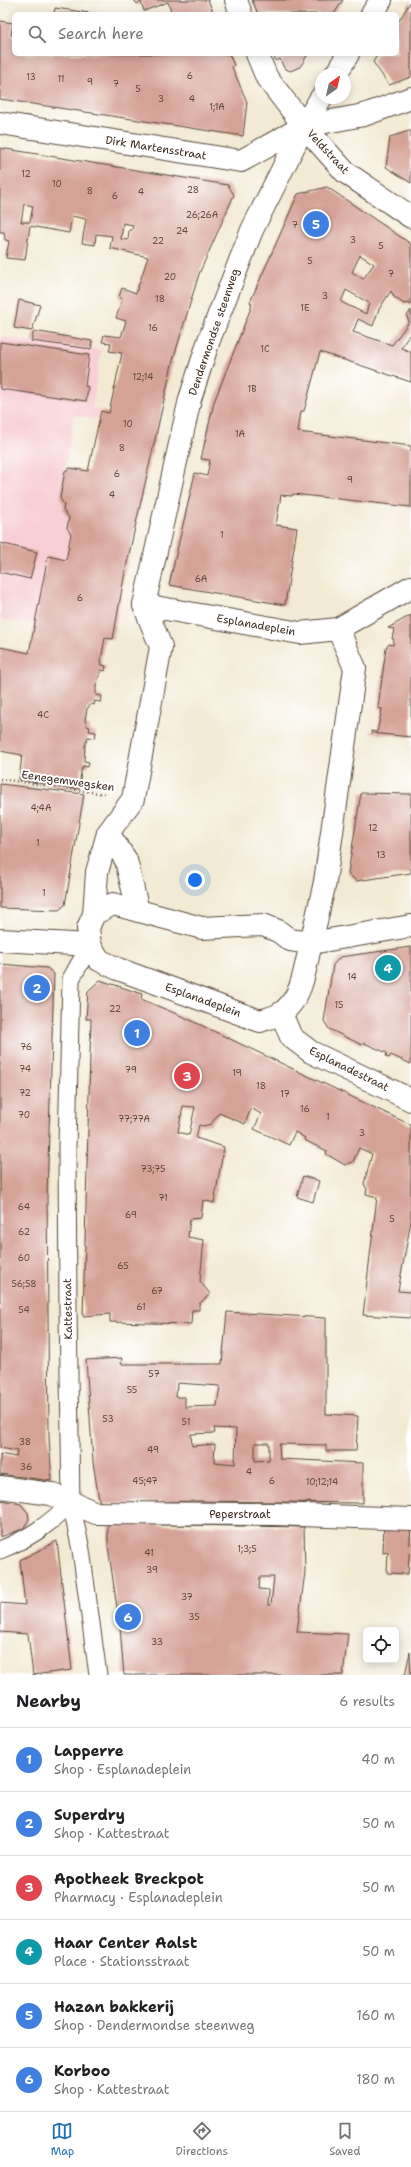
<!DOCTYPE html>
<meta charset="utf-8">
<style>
body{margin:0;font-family:"Shantell Sans",sans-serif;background:#f2f2f2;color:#202124}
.controls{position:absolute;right:12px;bottom:12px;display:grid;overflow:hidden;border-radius:6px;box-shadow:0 2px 10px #0003}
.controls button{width:36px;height:36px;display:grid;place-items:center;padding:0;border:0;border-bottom:1px solid #e0e0e0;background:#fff;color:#202124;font:20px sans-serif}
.compass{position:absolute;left:315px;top:68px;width:36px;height:36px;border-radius:50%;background:#fff;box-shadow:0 2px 10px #0003;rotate:34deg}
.you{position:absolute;left:195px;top:880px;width:14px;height:14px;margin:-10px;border:3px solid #fff;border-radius:50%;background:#1a73e8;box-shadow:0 0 0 6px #1a73e833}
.badge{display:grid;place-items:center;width:26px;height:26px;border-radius:50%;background:#1f6fb2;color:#fff;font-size:13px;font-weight:700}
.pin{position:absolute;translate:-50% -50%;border:2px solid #fff;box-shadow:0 1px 4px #0006}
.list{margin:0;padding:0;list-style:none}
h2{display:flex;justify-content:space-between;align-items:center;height:52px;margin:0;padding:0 16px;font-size:17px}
h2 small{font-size:13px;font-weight:400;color:#757577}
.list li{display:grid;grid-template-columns:26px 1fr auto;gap:12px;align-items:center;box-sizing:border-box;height:64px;padding:0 16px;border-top:1px solid #e0e0e0}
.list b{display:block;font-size:15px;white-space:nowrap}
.list p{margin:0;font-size:13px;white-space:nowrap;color:#757577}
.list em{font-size:13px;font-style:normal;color:#757577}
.icon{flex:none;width:22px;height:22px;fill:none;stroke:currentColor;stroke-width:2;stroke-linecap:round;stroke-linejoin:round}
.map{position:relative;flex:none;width:411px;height:1675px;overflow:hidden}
.search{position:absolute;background:#fff;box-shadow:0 2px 10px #0003;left:12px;right:12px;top:12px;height:44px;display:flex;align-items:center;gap:10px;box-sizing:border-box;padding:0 14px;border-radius:6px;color:#757577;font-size:15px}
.sheet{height:436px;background:#fff}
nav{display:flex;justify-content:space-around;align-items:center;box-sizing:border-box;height:56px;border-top:1px solid #e0e0e0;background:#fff;font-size:11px;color:#757577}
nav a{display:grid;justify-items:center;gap:2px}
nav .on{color:#1f6fb2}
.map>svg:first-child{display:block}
.built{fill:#f7cfd4}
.building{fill:#d5a297;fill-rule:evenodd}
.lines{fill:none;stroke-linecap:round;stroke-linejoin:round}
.pedestrian-casing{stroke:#574739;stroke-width:19}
.minor-casing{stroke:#574739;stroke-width:24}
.tertiary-casing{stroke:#574739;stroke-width:24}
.path{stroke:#574739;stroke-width:2.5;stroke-dasharray:1 3;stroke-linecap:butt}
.pedestrian{stroke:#fff;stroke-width:17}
.minor{stroke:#fff;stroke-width:22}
.tertiary{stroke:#fff;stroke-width:22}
.labels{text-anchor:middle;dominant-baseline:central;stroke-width:4;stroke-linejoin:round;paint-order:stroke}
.number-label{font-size:9px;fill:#62483c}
.street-label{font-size:11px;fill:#3b2a1e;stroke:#fff}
</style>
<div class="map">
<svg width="411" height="1675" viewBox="0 0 411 1675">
<rect width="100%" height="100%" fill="#fff"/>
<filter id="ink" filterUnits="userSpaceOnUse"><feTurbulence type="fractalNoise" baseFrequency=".025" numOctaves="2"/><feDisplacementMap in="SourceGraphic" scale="8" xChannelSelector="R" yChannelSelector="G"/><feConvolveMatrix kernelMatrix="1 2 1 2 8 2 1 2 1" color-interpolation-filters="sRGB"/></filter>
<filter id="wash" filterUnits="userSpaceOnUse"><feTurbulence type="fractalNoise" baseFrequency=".012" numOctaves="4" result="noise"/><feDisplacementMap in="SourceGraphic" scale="16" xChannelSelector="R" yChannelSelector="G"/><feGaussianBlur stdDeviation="0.9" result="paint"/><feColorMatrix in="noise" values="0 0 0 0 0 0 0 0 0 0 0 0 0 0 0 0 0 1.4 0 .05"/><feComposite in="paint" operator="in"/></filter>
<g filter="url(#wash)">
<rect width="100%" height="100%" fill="#f3ead4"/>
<path class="built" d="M0 337 101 350 92 409 101 410 98 420 74 415 60 497 79 501 105 638 0 619Z"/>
<g id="blocks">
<g class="building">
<path d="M134 0H208L214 14H172L168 2 144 11 141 2 137 4Z"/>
<path d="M252 0H343L334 14H258Z"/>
<path d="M411 1V77L389 85 373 62 378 54H397V24Z"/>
<path d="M55 8 90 13V14H54Z"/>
<path d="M0 21 13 23 11 35 14 36V54H229L234 65 232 67 247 102 243 136 0 99Z"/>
<path d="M273 54H308L300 67 290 71 284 68 280 59 276 61Z"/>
<path d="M409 131H411V183L386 167 390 137Z"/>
<path d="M0 148 228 185 234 195 199 274 173 360 125 572 113 639 105 638 101 660 102 665 106 666 105 671 101 670 96 686V695L102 696 101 702 95 701 94 705 91 704 87 709 85 720 87 726 90 727 89 731 96 732 95 738 88 737 85 745 84 761 89 762 88 767 83 766 81 771 79 789 19 780 22 755 0 751V647L29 653 48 556 66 560 71 534 67 528 69 518 63 510 64 505 60 498 65 471 70 468 88 471 101 411 109 413 122 353 109 351 111 343 102 342 104 335 121 337 126 321 116 318 122 300 119 297 122 288 136 293 148 257 110 248 112 236 96 234 95 245 82 243 86 219 72 216 69 233 30 226 25 260 6 258 9 241 5 240 4 232H0ZM24 204 33 206 30 222H21ZM123 223 133 225 132 230H129L128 240 121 239Z"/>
<path d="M327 187 411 244V305L408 303 404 304 394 297 391 291 379 309 373 326 358 319 353 332 392 345 409 322 407 316 411 310V332L401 348 411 352V382L320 352 304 411H301L298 432 411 446V507L293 494 292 496 281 495 276 525 297 528 285 605 169 585 195 473 207 476 210 460 201 459 214 402 252 305 250 302 298 194ZM360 255 374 264 363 279 352 272ZM346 290 369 303 366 314 341 302Z"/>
<path d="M19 300 40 305 32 331 14 328Z"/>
<path d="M34 331 92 341 91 349 31 341Z"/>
<path d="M0 342 89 355 85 386 88 387 86 401 0 389Z"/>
<path d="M0 543 37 552 30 579 0 572Z"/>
<path d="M411 615V737L371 733V731L377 732 382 709 378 708 386 648 389 644 393 645 394 639H392L394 629 388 628Z"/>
<path d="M0 784 84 794 65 905 59 910 0 908Z"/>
<path d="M361 793 411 794V873L356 881 348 873Z"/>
<path d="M411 947V1064L391 1055 389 1058 386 1057 387 1053 364 1043 362 1045 329 1029 324 1021 333 965 340 957Z"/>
<path d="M0 964 47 968 54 974 47 1194 49 1437 52 1481 0 1474V1454L16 1457 17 1451 0 1448Z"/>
<path d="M100 980 142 994 141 999 186 1018 411 1125V1221L398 1291 411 1292V1318L363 1315 377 1197 366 1194 367 1189 364 1184 372 1154 359 1148 353 1162 345 1165 326 1154 327 1151 304 1140 305 1138 295 1132 289 1145 254 1129 261 1114 251 1108 245 1124 219 1113 211 1124 203 1126 199 1125 196 1138 224 1147 214 1203 203 1200 201 1218 190 1219 188 1237 204 1240 200 1281 210 1294 199 1304V1310H192L191 1324 110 1322V1314L83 1316 91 1019H86L88 991ZM183 1106 195 1107 189 1135 178 1132Z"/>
<path d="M303 1176 319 1181 313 1202 297 1197Z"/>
<path d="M227 1312 326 1318V1414L358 1416 356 1451H326V1445L279 1444 280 1459 363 1463V1503L194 1501 103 1504 99 1500 93 1462 86 1360 122 1358 121 1364H222ZM177 1383 220 1386 217 1406 185 1407V1397H176ZM214 1428 236 1429 235 1464 214 1462 215 1444 192 1446 191 1434 215 1433ZM255 1443H269V1460L255 1461Z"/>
<path d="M0 1500 21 1504 28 1513 29 1519 23 1529 0 1537Z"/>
<path d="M384 1523H411L408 1574 387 1573 388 1552 383 1553Z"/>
<path d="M108 1524 304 1527 305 1572 297 1632 348 1634 343 1675H124L120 1628 108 1546ZM260 1577H274L271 1605H268L269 1590 259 1589Z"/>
<path d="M57 1541 72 1670 33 1675 28 1634 0 1632V1603L25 1605 20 1560Z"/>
<path d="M410 1652 411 1675H405Z"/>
</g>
</g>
</g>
<g filter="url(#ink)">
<use href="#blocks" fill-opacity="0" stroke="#574739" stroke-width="1"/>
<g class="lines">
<g class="pedestrian-casing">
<g id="pedestrian">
<path d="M90 945 71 979 67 1148 68 1309 71 1503 81 1550 98 1675"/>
<path d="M0 1550C30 1538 48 1525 71 1503"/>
</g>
</g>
<g class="minor-casing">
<g id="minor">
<path d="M236 0 241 14"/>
<path d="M257 54 267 78 304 126 345 172 411 217"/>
<path d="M0 123 241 161 304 126 364 115 411 98"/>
<path d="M144 605 300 633 338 629 411 587"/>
<path d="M338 629 355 668 325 882 311 943 411 926"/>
<path d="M0 1487 51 1494 96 1513 274 1514 411 1519"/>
</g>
</g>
<g class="tertiary-casing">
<g id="tertiary">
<path d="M372 14 381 0"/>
<path d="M336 74 348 54"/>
<path d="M108 833 126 860 138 911"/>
<path d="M94 914 113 904 202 928 263 925 278 931 290 940 311 943C305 966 303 999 281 1013 275 1017 266 1019 260 1021L118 969 99 960 90 945 88 928 94 914 97 872 108 833 133 799 161 647 144 605 190 399 209 340 252 230 304 126 321 98"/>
<path d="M0 940 90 945"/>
<path d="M281 1013 291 1037 311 1052 411 1100"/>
</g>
</g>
<path class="path" d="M0 779 105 794"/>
<use href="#pedestrian" class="pedestrian"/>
<use href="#minor" class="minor"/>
<use href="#tertiary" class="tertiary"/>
</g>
</g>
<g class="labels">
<g class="number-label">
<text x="190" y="76">6</text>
<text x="31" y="77">13</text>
<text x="61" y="79">11</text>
<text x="90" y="82">9</text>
<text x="116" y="84">7</text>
<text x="138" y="89">5</text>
<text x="161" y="99">3</text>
<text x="192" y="99">4</text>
<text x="217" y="107">1;1A</text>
<text x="26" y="174">12</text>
<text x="57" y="184">10</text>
<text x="193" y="190">28</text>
<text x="90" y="191">8</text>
<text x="141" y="192">4</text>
<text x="115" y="196">6</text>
<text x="202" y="215">26;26A</text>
<text x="295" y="225">7</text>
<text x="182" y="231">24</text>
<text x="353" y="240">3</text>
<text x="158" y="241">22</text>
<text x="381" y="246">5</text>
<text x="310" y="261">5</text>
<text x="391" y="274">7</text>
<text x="170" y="277">20</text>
<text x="325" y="296">3</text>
<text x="160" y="299">18</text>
<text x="305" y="308">1E</text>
<text x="153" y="328">16</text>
<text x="265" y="349">1C</text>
<text x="143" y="377">12;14</text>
<text x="252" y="389">1B</text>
<text x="128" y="424">10</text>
<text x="240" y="434">1A</text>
<text x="122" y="448">8</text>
<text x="117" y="474">6</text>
<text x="350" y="480">9</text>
<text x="112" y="495">4</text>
<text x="222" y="535">1</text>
<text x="201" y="579">6A</text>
<text x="80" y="598">6</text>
<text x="43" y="715">4C</text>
<text x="41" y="808">4;4A</text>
<text x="373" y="828">12</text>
<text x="38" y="843">1</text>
<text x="381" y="855">13</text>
<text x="44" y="893">1</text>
<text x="352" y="977">14</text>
<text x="339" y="1005">15</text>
<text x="115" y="1009">22</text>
<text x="26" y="1047">76</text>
<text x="25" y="1069">74</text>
<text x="131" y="1070">79</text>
<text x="237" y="1073">19</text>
<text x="261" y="1086">18</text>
<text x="25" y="1093">72</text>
<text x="285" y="1094">17</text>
<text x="305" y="1109">16</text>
<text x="24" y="1115">70</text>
<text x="328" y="1117">1</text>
<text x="134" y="1119">77;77A</text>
<text x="362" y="1133">3</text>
<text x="153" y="1169">73;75</text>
<text x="163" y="1198">71</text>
<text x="24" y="1207">64</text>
<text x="131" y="1215">69</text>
<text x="392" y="1219">5</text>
<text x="24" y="1232">62</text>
<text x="24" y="1258">60</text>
<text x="123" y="1266">65</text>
<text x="24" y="1284">56;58</text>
<text x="157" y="1291">67</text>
<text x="141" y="1307">61</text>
<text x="24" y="1310">54</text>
<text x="154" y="1374">57</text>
<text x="132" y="1390">55</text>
<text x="108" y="1419">53</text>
<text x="186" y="1422">51</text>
<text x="25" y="1442">38</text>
<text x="153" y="1450">49</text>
<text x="26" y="1467">36</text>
<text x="249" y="1472">4</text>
<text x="145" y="1481">45;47</text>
<text x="272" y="1481">6</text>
<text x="322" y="1482">10;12;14</text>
<text x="247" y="1549">1;3;5</text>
<text x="149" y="1553">41</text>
<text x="152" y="1570">39</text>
<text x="187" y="1597">37</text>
<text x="194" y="1617">35</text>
<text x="157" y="1642">33</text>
</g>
<g class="street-label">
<text transform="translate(156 148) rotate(9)">Dirk Martensstraat</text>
<text transform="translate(328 152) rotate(47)">Veldstraat</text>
<text transform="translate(214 332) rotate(-71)">Dendermondse steenweg</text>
<text transform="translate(256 625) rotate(10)">Esplanadeplein</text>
<text transform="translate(68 781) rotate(8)">Eenegemwegsken</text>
<text transform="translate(203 1000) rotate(20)">Esplanadeplein</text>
<text transform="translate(349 1069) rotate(26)">Esplanadestraat</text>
<text transform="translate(68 1309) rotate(-91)">Kattestraat</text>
<text x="240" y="1514">Peperstraat</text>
</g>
</g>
</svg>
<div class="controls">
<button><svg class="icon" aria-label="locate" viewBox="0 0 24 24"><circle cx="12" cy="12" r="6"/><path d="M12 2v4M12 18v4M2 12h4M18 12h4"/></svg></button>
</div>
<svg class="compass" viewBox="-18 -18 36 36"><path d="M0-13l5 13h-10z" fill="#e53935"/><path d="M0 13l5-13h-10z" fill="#757577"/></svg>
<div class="you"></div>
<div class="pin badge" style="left:137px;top:1033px;background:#3f7fe0">1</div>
<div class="pin badge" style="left:37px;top:988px;background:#3f7fe0">2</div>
<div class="pin badge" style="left:187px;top:1076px;background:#e0444e">3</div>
<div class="pin badge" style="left:388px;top:968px;background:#0f9aa8">4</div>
<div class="pin badge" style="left:316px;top:224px;background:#3f7fe0">5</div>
<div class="pin badge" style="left:128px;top:1617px;background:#3f7fe0">6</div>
<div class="search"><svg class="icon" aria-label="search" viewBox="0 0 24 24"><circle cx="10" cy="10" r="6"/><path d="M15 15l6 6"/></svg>Search here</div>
</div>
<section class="sheet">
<h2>Nearby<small>6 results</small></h2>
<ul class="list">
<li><span class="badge" style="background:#3f7fe0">1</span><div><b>Lapperre</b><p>Shop · Esplanadeplein</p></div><em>40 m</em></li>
<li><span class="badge" style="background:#3f7fe0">2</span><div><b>Superdry</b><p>Shop · Kattestraat</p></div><em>50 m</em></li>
<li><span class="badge" style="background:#e0444e">3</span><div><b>Apotheek Breckpot</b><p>Pharmacy · Esplanadeplein</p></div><em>50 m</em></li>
<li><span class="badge" style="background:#0f9aa8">4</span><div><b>Haar Center Aalst</b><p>Place · Stationsstraat</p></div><em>50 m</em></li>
<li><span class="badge" style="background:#3f7fe0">5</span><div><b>Hazan bakkerij</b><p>Shop · Dendermondse steenweg</p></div><em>160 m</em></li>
<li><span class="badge" style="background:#3f7fe0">6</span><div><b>Korboo</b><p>Shop · Kattestraat</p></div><em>180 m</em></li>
</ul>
</section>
<nav>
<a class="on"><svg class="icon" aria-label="map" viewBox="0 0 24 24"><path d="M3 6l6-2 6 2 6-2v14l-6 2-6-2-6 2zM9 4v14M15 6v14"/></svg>Map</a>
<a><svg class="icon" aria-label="directions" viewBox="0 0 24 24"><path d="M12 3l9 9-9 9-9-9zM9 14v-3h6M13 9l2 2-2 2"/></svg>Directions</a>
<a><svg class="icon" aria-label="saved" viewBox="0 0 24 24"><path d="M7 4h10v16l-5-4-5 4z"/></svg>Saved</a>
</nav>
